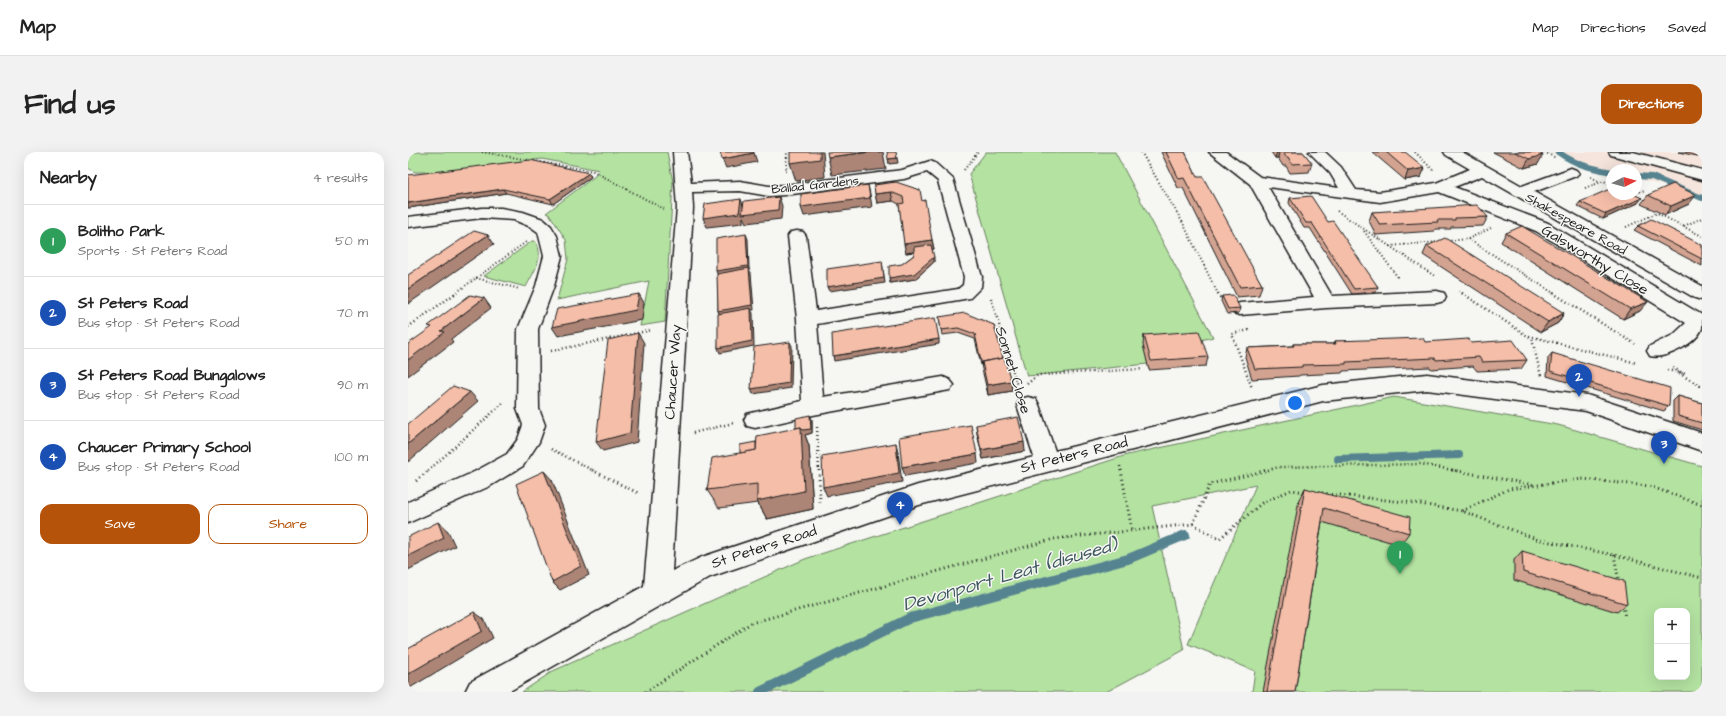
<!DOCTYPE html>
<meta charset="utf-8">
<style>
body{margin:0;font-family:"Architects Daughter",sans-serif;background:#f2f2f2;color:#222}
.controls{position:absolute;right:12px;bottom:12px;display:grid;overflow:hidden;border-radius:8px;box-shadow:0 4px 16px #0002}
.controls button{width:36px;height:36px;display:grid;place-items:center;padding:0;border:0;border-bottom:1px solid #e0e0e0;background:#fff;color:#222;font:20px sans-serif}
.compass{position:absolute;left:1198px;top:12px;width:36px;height:36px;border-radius:50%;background:#fff;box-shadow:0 4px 16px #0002;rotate:85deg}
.you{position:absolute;left:887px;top:251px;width:14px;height:14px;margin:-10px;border:3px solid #fff;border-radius:50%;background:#1a73e8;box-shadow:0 0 0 6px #1a73e833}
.badge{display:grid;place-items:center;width:26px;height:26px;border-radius:50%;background:#b45309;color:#fff;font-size:13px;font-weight:700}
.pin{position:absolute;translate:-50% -33px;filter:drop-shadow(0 1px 2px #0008)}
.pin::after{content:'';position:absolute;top:21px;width:14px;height:12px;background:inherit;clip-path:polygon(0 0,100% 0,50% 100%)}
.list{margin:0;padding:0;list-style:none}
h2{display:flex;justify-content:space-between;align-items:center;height:52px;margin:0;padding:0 16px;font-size:17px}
h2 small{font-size:13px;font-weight:400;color:#767676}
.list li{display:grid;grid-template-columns:26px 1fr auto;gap:12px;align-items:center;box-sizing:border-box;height:72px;padding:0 16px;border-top:1px solid #e0e0e0}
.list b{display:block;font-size:15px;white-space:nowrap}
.list p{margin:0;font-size:13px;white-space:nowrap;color:#767676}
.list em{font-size:13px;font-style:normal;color:#767676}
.actions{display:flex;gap:8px;padding:12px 16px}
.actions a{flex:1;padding:9px 0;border:1px solid #b45309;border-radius:12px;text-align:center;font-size:14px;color:#b45309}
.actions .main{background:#b45309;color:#fff}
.map{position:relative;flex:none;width:1294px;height:540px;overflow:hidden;border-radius:12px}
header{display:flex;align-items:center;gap:24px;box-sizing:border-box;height:56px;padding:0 20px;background:#fff;border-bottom:1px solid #e0e0e0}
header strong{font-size:19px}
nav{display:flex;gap:22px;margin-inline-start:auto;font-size:14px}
.intro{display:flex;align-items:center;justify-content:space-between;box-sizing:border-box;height:96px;padding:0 24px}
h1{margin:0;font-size:28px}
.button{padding:10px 18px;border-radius:12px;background:#b45309;color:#fff;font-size:14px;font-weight:700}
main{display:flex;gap:24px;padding:0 24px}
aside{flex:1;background:#fff;border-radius:12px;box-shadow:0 4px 16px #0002}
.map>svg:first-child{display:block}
.built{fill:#f6e5dc}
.green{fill:#b3e2a1;stroke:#687f5e;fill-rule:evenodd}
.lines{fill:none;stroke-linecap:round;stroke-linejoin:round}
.stream-far2{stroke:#568390;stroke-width:6}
.stream-far1{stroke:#568390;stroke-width:8}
.stream{stroke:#568390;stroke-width:10}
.minor-casing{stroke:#1c1c1c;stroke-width:3}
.path-far2{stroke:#1c1c1c;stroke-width:2;stroke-dasharray:1 2.5;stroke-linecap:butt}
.path-far1{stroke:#1c1c1c;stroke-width:2.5;stroke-dasharray:1 3;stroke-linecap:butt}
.path{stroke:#1c1c1c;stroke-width:3;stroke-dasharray:1 3.5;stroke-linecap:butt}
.minor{fill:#f6f6f2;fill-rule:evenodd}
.wall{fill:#d3a391;stroke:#1c1c1c}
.shaded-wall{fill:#ac8576;stroke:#1c1c1c}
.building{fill:#f5bea9;stroke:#1c1c1c}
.labels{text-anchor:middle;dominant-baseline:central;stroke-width:3;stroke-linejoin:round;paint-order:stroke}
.far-street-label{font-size:13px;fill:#1c1c1c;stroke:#f6f6f2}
.street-label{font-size:15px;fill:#1c1c1c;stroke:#f6f6f2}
.near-water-label{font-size:19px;font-style:italic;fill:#3e5860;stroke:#f6f6f2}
</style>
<header>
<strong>Map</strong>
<nav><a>Map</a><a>Directions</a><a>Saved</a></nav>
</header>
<div class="intro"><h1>Find us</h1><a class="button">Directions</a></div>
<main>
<aside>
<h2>Nearby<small>4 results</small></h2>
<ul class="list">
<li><span class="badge" style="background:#2e9e5b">1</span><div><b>Bolitho Park</b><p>Sports · St Peters Road</p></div><em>50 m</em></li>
<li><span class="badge" style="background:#1a4fb4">2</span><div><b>St Peters Road</b><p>Bus stop · St Peters Road</p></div><em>70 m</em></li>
<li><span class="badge" style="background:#1a4fb4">3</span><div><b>St Peters Road Bungalows</b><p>Bus stop · St Peters Road</p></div><em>90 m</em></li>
<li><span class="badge" style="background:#1a4fb4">4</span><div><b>Chaucer Primary School</b><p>Bus stop · St Peters Road</p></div><em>100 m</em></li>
</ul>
<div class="actions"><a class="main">Save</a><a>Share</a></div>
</aside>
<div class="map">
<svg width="1294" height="540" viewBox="0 0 1294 540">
<rect width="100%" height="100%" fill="#f6f6f2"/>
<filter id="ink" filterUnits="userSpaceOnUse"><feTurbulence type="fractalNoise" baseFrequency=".025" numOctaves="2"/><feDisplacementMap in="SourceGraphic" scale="8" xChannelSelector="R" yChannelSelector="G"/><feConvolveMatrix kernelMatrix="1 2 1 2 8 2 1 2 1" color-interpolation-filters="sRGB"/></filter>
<g filter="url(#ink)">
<path class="built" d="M1140 0H1294V45L1228 26V18L1204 19Z"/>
<g class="green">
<path d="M0 0H259L265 30 257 170 232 174 241 129 149 148 160 107 158 88 142 63 138 61 187 24 191 18 134 7 29 20H7L0 16Z"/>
<path d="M578 0H707L805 185 789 189 740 212 619 224 561 22Z"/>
<path d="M124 89H127C138 104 125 121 118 135L76 124Z"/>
<path d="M986 245 1150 273 1294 314V540H844L847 519 780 492 848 333 744 354 776 498 698 540H114L145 519 397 407 719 303ZM1249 459H1279V525H1249Z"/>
</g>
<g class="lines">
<g class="stream-far2">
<path d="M1150 0C1168 13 1183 16 1204 20"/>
<path d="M1228 24 1244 25 1294 46"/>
</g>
<path class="stream-far1" d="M930 307 1051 303"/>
<path class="stream" d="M352 540 502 466 720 407 777 383"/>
<g class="minor-casing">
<g id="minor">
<path d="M265 0H279L283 31 332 29 361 34 377 33 494 18 522 9 527 11 545 27 574 125 573 135 562 146 409 172 415 245 535 225 542 228 546 233 542 238 405 263 347 276 339 274 336 268 339 262 394 249 389 167 380 84 383 80 389 79 395 80 398 84 408 159 550 137 555 133 556 125 530 29 519 20 496 27 377 43 361 44 332 39 284 40 285 56 264 419 294 405 510 333 626 305 609 253 612 247 620 245 628 247 631 253 647 299 915 233 1019 222 1179 243 1294 281V299L1178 259 1019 238 915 249 511 353 302 425 100 540H57L62 530 236 434 269 56Z"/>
<path d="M801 0H818L852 25 931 36 922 21 901 0H917L933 15 948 38 972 40 1028 31 1062 17 1038 3 1036 0H1054L1114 34 1158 18 1163 16 1168 18 1171 21 1168 24 1126 40 1294 134V148L1287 146 1074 24 1046 35 1140 71 1294 163C1294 167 1294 172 1294 176 1289 192 1256 208 1242 204L1239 199 1242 194 1265 183 1278 171 1128 79 1031 40 972 50 860 35 924 144 1029 139 1036 141 1038 145 1036 149 1029 151 918 156 832 163 825 161 823 157 825 153 832 151 906 145 842 32Z"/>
<path d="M1201 0H1225L1294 18V28L1203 3Z"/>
<path d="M74 56H93L115 60 135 67 143 74 149 84 154 104 146 134 130 177 131 257 137 273 131 290 115 314 82 334 0 371V350L66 320 99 302 110 287 115 273 109 257 110 177 128 134 136 104 130 80 123 75 106 68 74 66 0 75V65Z"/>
</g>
</g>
<g class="path-far2">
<path d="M74 0 185 19 256 57"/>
<path d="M733 0 775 71 810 142"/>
<path d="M1007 0 1025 18"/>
<path d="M1136 0 1148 6"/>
<path d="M556 18 570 0"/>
<path d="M378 20 379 0"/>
<path d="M1183 25 1192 30"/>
<path d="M1177 36 1196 29 1204 33"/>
<path d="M1228 41 1237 38"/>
<path d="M929 59 1028 125"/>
<path d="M1276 74 1294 66"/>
<path d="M1218 75 1249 61 1294 84"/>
<path d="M956 79 991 127"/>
<path d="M1060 87 1147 142"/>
<path d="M1039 89 1060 87 1083 76"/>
<path d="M982 94 1030 90"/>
<path d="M68 126 112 137"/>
<path d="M1051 139 1055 142"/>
<path d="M46 142 118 90"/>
</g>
<g class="path-far1">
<path d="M810 141 812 145 815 144"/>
<path d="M1054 141 1124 187 1133 224"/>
<path d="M1145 141 1227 192"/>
<path d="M583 146 609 233"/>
<path d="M0 175 48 141"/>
<path d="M841 178 824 182 844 236"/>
<path d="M1121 184 1229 211"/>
<path d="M143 199 244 178"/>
<path d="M1265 216 1277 222 1269 220 1294 235"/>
<path d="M1259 218 1269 220"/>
<path d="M619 232 630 223 735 217"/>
<path d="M409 275 411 319"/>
<path d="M285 281 325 271"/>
<path d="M143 297 186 319"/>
<path d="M712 314 713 319"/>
<path d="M20 319 95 251"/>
<path d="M856 319 871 315 1013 312 1049 319"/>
</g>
<g class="path">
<path d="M184 318 230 341"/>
<path d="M411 318 412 352"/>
<path d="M713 318 724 379"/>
<path d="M1044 318 1127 333"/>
<path d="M8 329 21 318"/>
<path d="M914 341 1006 351 1054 359 1128 387 1206 403 1294 426"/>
<path d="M1054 359 1101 337 1174 327 1241 334 1294 353"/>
<path d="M785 372 802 332 860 318"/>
<path d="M1206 403 1211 430"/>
<path d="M1215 453 1217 466"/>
<path d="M237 540 343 471 646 387 785 372 811 387 854 351 883 338 898 340"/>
</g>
<use href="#minor" class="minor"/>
</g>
<g class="wall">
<path d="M753 0H777L789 25 854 133 851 143 829 145 775 36H770Z"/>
<path d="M863 0H895L904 11 901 20 882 21 878 14H875L870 6H867Z"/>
<path d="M964 0H997L1013 25 997 28Z"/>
<path d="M1085 0H1129L1130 12 1116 16Z"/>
<path d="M1270 0H1294V5Z"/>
<path d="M181 21 183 25 145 52 98 41 0 56V24Z"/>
<path d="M466 33 514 49 524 88 526 97 524 98 526 110 507 127 482 131 494 112 506 103V100L498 101 491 52 485 49 469 51Z"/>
<path d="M1240 43 1281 52 1257 63 1233 52Z"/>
<path d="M882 46 920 70 970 135 968 140 944 142 902 76H896L881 51Z"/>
<path d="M1172 50 1230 51 1195 67 1169 54Z"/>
<path d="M964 60 1080 65 1075 74 1043 75V77H1027L1026 79 968 83 961 69Z"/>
<path d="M1230 74 1294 93V114L1226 78Z"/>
<path d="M1098 81 1232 159 1215 167 1093 90Z"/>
<path d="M1019 94 1156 161 1150 171 1133 180 1015 103Z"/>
<path d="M814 144 832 156 831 161 819 162 813 149Z"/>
<path d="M531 165 586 173 595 206 603 229 604 239 580 243 567 187 550 181 534 183Z"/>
<path d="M736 183 800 205 798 214 741 218 735 193Z"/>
<path d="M927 189 1063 191 1119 208 1113 217 1069 219 1065 214 1023 217 1022 215 935 219 934 221 892 223 891 224 844 227 837 205 839 196 884 194 885 192H926Z"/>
<path d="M1144 201 1261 254 1256 259 1139 224 1140 206Z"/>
<path d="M1270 244 1294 251V278L1265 269V249Z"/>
<path d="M402 263 404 268V281L397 283 401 294 405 357 359 367 350 351 311 356 299 338 332 301 348 290 388 276Z"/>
<path d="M568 273 617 299 575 307 569 282Z"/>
<path d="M897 336 1001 381 992 393 914 370 887 540H855L891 348Z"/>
<path d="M1114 399 1219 452 1209 460 1106 428V408Z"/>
</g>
<g class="shaded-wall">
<path d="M412 0H415L417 25 388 29 382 11Z"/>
<path d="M462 0H475L478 17 424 23 420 5Z"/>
<path d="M869 0H871L870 6H867Z"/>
<path d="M346 1 349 10 318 16 314 7Z"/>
<path d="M1135 3 1130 12 1116 16 1121 7Z"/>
<path d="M489 6 490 11 481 12 480 7Z"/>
<path d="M1017 16 1013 25 997 28 1000 19Z"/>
<path d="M181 21 183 25 145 52 142 47Z"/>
<path d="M460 33 462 42 464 55 396 64 393 55Z"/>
<path d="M95 37 98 41 0 56V51Z"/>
<path d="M483 40 485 49 469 51 467 42Z"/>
<path d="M1288 43 1281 52 1257 63 1263 54Z"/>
<path d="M371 45 374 54 373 67 338 71 335 65V71L299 75 295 66 333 47 336 57Z"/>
<path d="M1234 46 1230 51 1195 67 1198 62Z"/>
<path d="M338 82 340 87 341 117 343 121 346 158H343L345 161 346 194 312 201 310 196 312 164 310 159V124L308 119Z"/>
<path d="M80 83 86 92 0 152V137Z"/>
<path d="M524 88 526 97 498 101 496 92Z"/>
<path d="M526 105V110L507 127 482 131 481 126Z"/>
<path d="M474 109 477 131 421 139 419 135Z"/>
<path d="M231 142 236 151 234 168 150 184 144 175Z"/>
<path d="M76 146 83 156 43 187 45 190 0 224V208L33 179Z"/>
<path d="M1240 150 1232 159 1215 167 1222 157Z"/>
<path d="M1156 161 1150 171 1133 180 1140 170Z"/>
<path d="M230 181 236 191 229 290 195 299 188 290Z"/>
<path d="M531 187V192L426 209 425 204Z"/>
<path d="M382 190 384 194 383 236 345 242 343 237Z"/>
<path d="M603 229 604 239 580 243 579 233Z"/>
<path d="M62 240 70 249 0 310V292Z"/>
<path d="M402 263 404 268V281L397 283 401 294 405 357 359 367 349 349 393 275Z"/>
<path d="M616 290 617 299 575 307 573 298Z"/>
<path d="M488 291 490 300 494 330 419 344 415 335Z"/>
<path d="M569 302 570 311 497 324 494 315Z"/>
<path d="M136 319 144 328 181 423 152 438 144 430Z"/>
<path d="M30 370 40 379 47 394 0 418V404Z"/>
<path d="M66 460 76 467 85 486 0 537V522Z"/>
</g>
<g class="building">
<path d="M312 0H346V1L314 7Z"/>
<path d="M382 0H412V7L382 11Z"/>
<path d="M419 0H462L420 5Z"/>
<path d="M479 0H488L489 6 480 7Z"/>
<path d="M758 0H777L789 25H795L854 133 832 135 776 26 771 27Z"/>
<path d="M875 0H895L904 11 884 12 880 5H878Z"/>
<path d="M978 0H997L1017 16 1000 19Z"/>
<path d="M1107 0H1129L1135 3 1121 7Z"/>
<path d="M122 8 181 21 142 47 95 37 0 51V23Z"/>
<path d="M488 30 512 38 514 49 517 48 524 88 496 92 491 52 496 51 495 45 483 40 467 42 466 33Z"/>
<path d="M1265 32 1288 43 1263 54 1240 43Z"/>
<path d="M460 33 462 46 393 55V42Z"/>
<path d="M1204 36V42H1225L1234 46 1198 62 1172 50Z"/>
<path d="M903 44 920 70 925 69 970 135 946 137 904 71H898L882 46Z"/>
<path d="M371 45 370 58 334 62 336 49Z"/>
<path d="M333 47 331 61 295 66 297 52Z"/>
<path d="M1069 53 1080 65 1047 66V68H1029L1030 70 972 73 964 60Z"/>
<path d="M1243 67 1294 93V107L1230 74Z"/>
<path d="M1114 74 1240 150 1222 157 1098 81Z"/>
<path d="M66 79 80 83 0 137V123Z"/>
<path d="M338 82 340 114 308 119V87Z"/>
<path d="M1037 86 1156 161 1140 170 1019 94Z"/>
<path d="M523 93 526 105 506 122 481 126V114L494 112 506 103V95Z"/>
<path d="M474 109 476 126 419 135V117Z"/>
<path d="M341 116 344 153 310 159 309 122Z"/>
<path d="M231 142 228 158 144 175 149 157Z"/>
<path d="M62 143 76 146 33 179 37 180 0 208V192L24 175 20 174Z"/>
<path d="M825 143 832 156 820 157 814 144Z"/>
<path d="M343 156 344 189 310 196V162Z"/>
<path d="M557 161 586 173 595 206 574 210V214L567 182 550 176 533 178 531 165Z"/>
<path d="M527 166 531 187 425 204 424 182Z"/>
<path d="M791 179 800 205 743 209 736 183Z"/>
<path d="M230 181 222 281 188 290 200 188Z"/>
<path d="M1015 186 1017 190 1060 187 1063 191 1105 188 1119 208 1074 210 1071 205 1028 208 1027 206 938 210V212L894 213V215L847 217 839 196 886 194 885 192H928L927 189Z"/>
<path d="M382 190 381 231 343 237 346 195Z"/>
<path d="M1144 201 1262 236 1261 254 1142 219Z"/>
<path d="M596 206 603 229 579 233 574 210Z"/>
<path d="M45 234 62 240 0 292V272Z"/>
<path d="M1270 244 1294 251V271L1270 264Z"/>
<path d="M402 263 403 277 395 278 393 275 388 276V266Z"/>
<path d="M610 265 616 290 573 298 568 273Z"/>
<path d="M563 273 569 302 494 315 491 285Z"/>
<path d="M393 275 396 339 349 349V332L299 338 304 306 348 298 349 284Z"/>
<path d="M348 290V298L332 301V293Z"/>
<path d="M488 291 491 321 415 335 414 304Z"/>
<path d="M136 319 173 414 144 430 108 332Z"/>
<path d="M897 336 1002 365 1001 381 916 356 887 540H859Z"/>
<path d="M30 370 36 386 0 404V385Z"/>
<path d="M1114 399 1216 429 1219 452 1115 420Z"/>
<path d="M66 460 74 479 0 522V497Z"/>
</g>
</g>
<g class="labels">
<g class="far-street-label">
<text transform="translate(407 33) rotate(-6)">Ballad Gardens</text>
<text transform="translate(1168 72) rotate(29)">Shakespeare Road</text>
</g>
<g class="street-label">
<text transform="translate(1187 108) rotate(31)">Galsworthy Close</text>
<text transform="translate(605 218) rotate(73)">Sonnet Close</text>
<text transform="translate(265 220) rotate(-86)">Chaucer Way</text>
<text transform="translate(666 303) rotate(-14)">St Peters Road</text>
<text transform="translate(356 395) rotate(-18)">St Peters Road</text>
</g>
<g class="near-water-label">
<text transform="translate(602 423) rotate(-16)">Devonport Leat (disused)</text>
</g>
</g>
</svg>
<div class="controls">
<button>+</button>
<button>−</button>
</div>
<svg class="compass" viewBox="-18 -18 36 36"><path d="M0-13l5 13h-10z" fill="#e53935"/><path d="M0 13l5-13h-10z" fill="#767676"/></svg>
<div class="you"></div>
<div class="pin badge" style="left:992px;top:422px;background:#2e9e5b">1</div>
<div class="pin badge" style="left:1171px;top:245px;background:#1a4fb4">2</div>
<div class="pin badge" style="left:1256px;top:312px;background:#1a4fb4">3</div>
<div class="pin badge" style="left:492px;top:373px;background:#1a4fb4">4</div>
</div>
</main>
